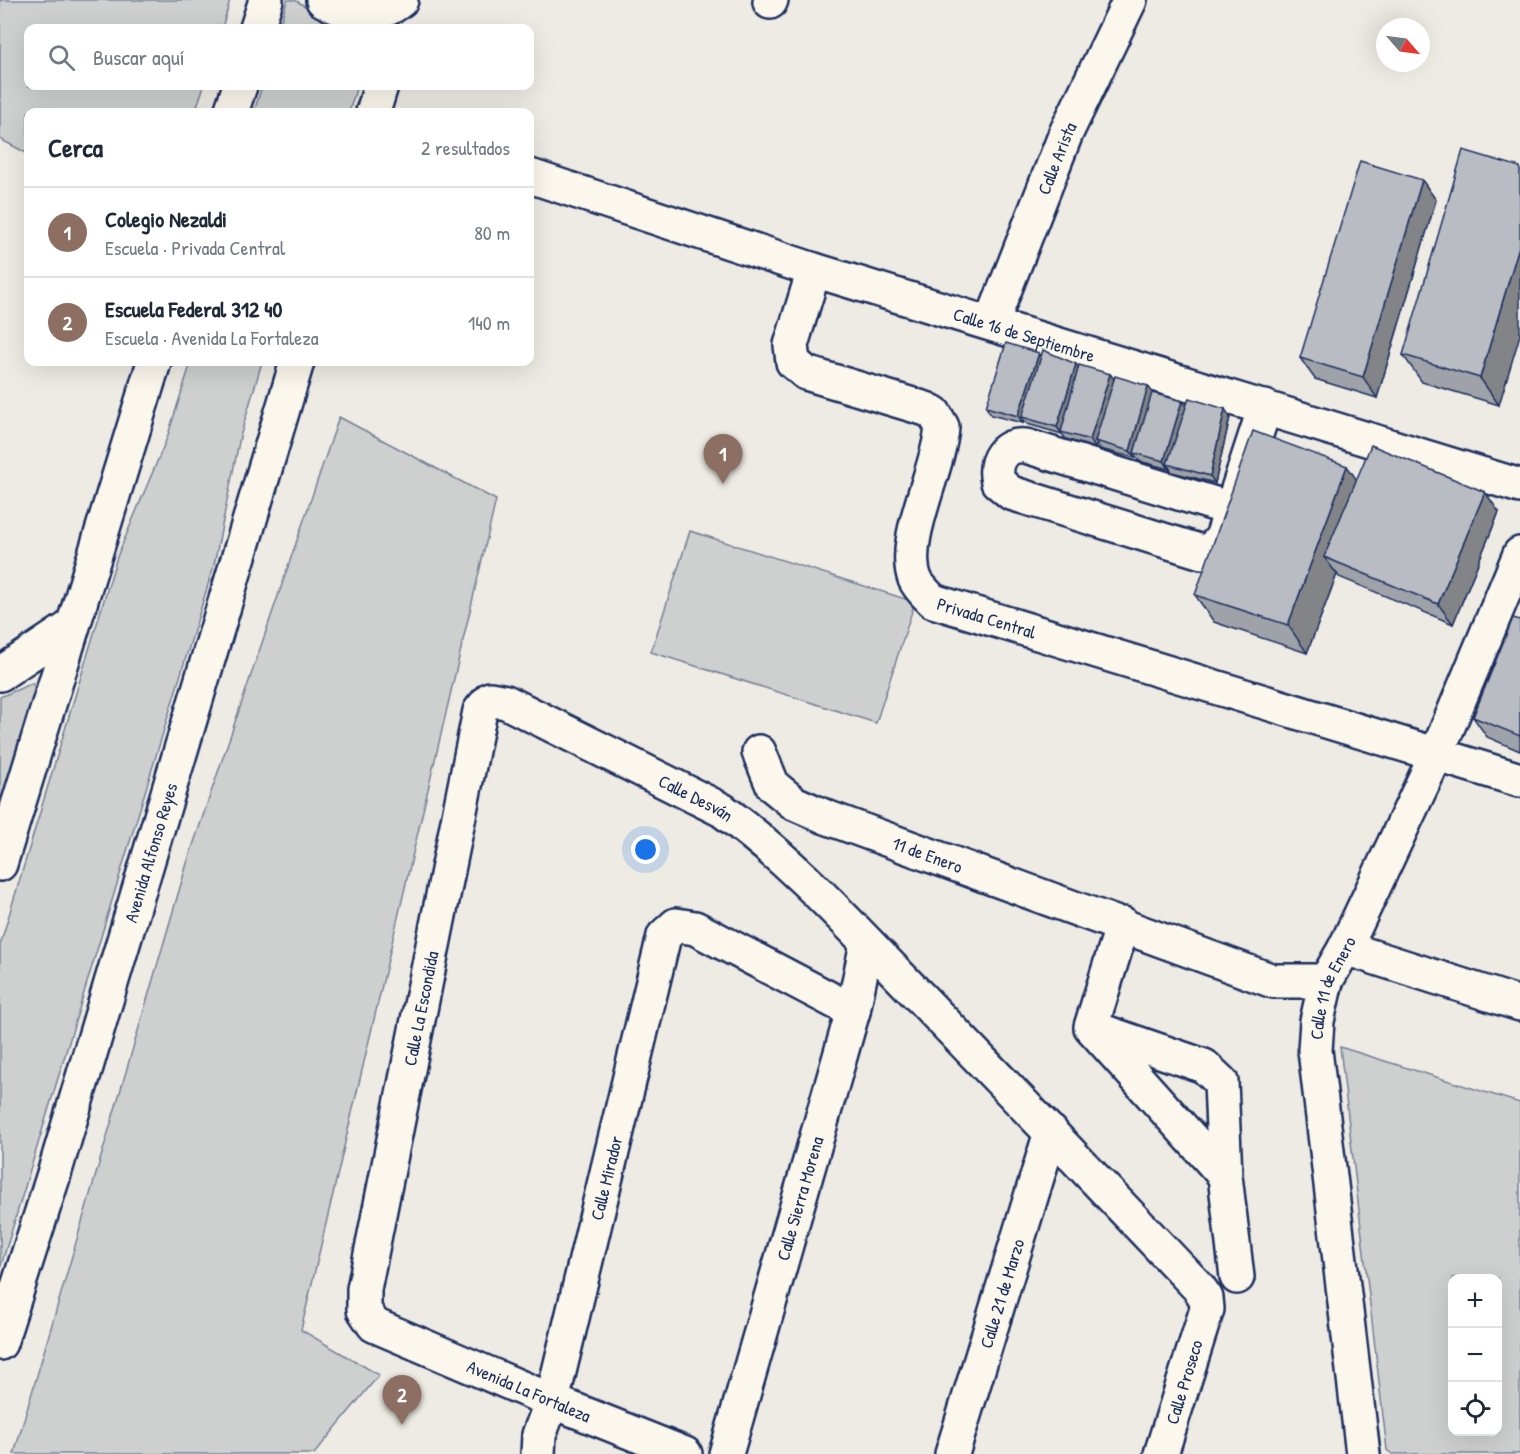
<!DOCTYPE html>
<html lang="es">
<meta charset="utf-8">
<style>
body{margin:0;font-family:"Patrick Hand",sans-serif;background:#f6f6f7;color:#1f2937}
.controls{position:absolute;right:18px;bottom:18px;display:grid;overflow:hidden;border-radius:12px;box-shadow:0 6px 24px #0002}
.controls button{width:54px;height:54px;display:grid;place-items:center;padding:0;border:0;border-bottom:2px solid #e0e1e3;background:#fff;color:#1f2937;font:30px sans-serif}
.compass{position:absolute;left:1376px;top:18px;width:54px;height:54px;border-radius:50%;background:#fff;box-shadow:0 6px 24px #0002;rotate:118deg}
.you{position:absolute;left:646px;top:850px;width:21px;height:21px;margin:-15px;border:4px solid #fff;border-radius:50%;background:#1a73e8;box-shadow:0 0 0 9px #1a73e833}
.badge{display:grid;place-items:center;width:39px;height:39px;border-radius:50%;background:#0b8043;color:#fff;font-size:20px;font-weight:700}
.pin{position:absolute;translate:-50% -50px;filter:drop-shadow(0 2px 3px #0008)}
.pin::after{content:'';position:absolute;top:32px;width:21px;height:18px;background:inherit;clip-path:polygon(0 0,100% 0,50% 100%)}
.list{margin:0;padding:0;list-style:none}
h2{display:flex;justify-content:space-between;align-items:center;height:78px;margin:0;padding:0 24px;font-size:26px}
h2 small{font-size:20px;font-weight:400;color:#747a83}
.list li{display:grid;grid-template-columns:39px 1fr auto;gap:18px;align-items:center;box-sizing:border-box;height:90px;padding:0 24px;border-top:2px solid #e0e1e3}
.list b{display:block;font-size:22px;white-space:nowrap}
.list p{margin:0;font-size:20px;white-space:nowrap;color:#747a83}
.list em{font-size:20px;font-style:normal;color:#747a83}
.icon{flex:none;width:33px;height:33px;fill:none;stroke:currentColor;stroke-width:2;stroke-linecap:round;stroke-linejoin:round}
.map{position:relative;flex:none;width:1520px;height:1454px;overflow:hidden}
.search{position:absolute;background:#fff;box-shadow:0 6px 24px #0002;left:24px;top:24px;width:510px;height:66px;display:flex;align-items:center;gap:15px;box-sizing:border-box;padding:0 21px;border-radius:12px;color:#747a83;font-size:22px}
.panel{position:absolute;background:#fff;box-shadow:0 6px 24px #0002;left:24px;top:108px;width:510px;height:258px;border-radius:12px}
.map>svg:first-child{display:block}
.green{fill:#cecfcf;stroke:#747f96;stroke-width:1.5;fill-rule:evenodd}
.lines{fill:none;stroke-linecap:round;stroke-linejoin:round}
.minor-casing{stroke:#1b2f5e;stroke-width:38}
.major-casing{stroke:#1b2f5e;stroke-width:38}
.minor{stroke:#fbf7ec;stroke-width:33}
.major{stroke:#fbf7ec;stroke-width:33}
.wall{fill:#9fa2a8;stroke:#1b2f5e;stroke-width:1.5}
.shaded-wall{fill:#828488;stroke:#1b2f5e;stroke-width:1.5}
.building{fill:#b9bcc3;stroke:#1b2f5e;stroke-width:1.5}
.labels{text-anchor:middle;dominant-baseline:central;stroke-width:4.5;stroke-linejoin:round;paint-order:stroke}
.street-label{font-size:18px;fill:#1b2f5e;stroke:#fbf7ec}
</style>
<div class="map">
<svg width="1520" height="1454" viewBox="0 0 1520 1454">
<rect width="100%" height="100%" fill="#eeebe4"/>
<filter id="ink" filterUnits="userSpaceOnUse"><feTurbulence type="fractalNoise" baseFrequency=".0167" numOctaves="2"/><feDisplacementMap in="SourceGraphic" scale="12" xChannelSelector="R" yChannelSelector="G"/><feConvolveMatrix kernelMatrix="1 2 1 2 8 2 1 2 1" color-interpolation-filters="sRGB"/></filter>
<g filter="url(#ink)">
<g class="green">
<path d="M0 0H230L222 28H28V86H204L195 112H28V154L0 139Z"/>
<path d="M287 0H295L320 15 373 28H279Z"/>
<path d="M262 86H357L349 112H254Z"/>
<path d="M191 362H262L240 437 214 565 0 1269V945L117 557 167 438Z"/>
<path d="M339 417 496 500 301 1330 379 1375 314 1454H14L188 860Z"/>
<path d="M690 531 915 602 876 723 651 652Z"/>
<path d="M33 683 35 691 0 814V697Z"/>
<path d="M1340 1047 1520 1103V1454H1392L1387 1450ZM1498 1278V1432H1452V1278Z"/>
</g>
<g class="lines">
<g class="minor-casing">
<g id="minor">
<path d="M770 2 771 0"/>
<path id="s1" d="M530 176 814 270 1520 486"/>
<path id="s2" d="M814 270 791 345 793 362 806 373 926 409 934 413 942 427C939 470 900 540 915 579 919 588 926 594 933 601L1520 780"/>
<path id="s3" d="M992 322 1066 133 1130 0"/>
<path d="M1231 509 1026 446C1004 443 993 461 998 482L1011 493 1202 552 1211 550 1222 538 1265 407"/>
<path d="M0 674 72 626"/>
<path id="s4" d="M759 752 773 786 794 803 826 817 1273 981H1326"/>
<path d="M1123 924 1091 1027 1225 1176 1237 1277"/>
<path d="M1345 948 1520 1004"/>
<path d="M1093 1028 1204 1066 1221 1082 1225 1176"/>
<path id="s5" d="M538 1454 539 1435 552 1401 664 936 676 925 695 928 853 1011"/>
<path id="s6" d="M685 1454 552 1401 374 1325 364 1310V1289L480 711 490 699 506 702 722 810C795 863 856 932 919 996 1013 1093 1106 1190 1199 1288L1206 1298 1207 1309 1161 1454"/>
<path id="s7" d="M726 1454 853 1011 867 943"/>
<path id="s8" d="M952 1454 1051 1132"/>
<path id="s9" d="M1363 1454 1315 1050 1317 1021 1326 981 1345 948 1437 753 1520 554"/>
</g>
</g>
<g class="major-casing">
<g id="major">
<path d="M323 0C350 15 377 20 401 0"/>
<path d="M257 28 266 0"/>
<path d="M231 112 240 86"/>
<path d="M373 112 381 86"/>
<path d="M0 864 154 362"/>
<path id="s10" d="M0 1343 54 1174 297 362"/>
</g>
</g>
<use href="#minor" class="minor"/>
<use href="#major" class="major"/>
</g>
<g class="wall">
<path d="M1520 167 1499 405 1422 382 1403 355Z"/>
<path d="M1436 200 1377 398 1315 379 1300 358Z"/>
<path d="M1041 356 1079 368 1110 374 1114 379 1152 393 1182 401 1186 407 1230 417 1215 483 1172 472 1169 467V469L1139 461 1136 457 1135 458 1100 449 1097 444 1095 448 1066 439 1062 434 1027 424 1024 420 1023 423 991 415 986 407Z"/>
<path d="M1356 479 1499 512 1453 624 1339 577 1337 574 1307 653 1214 622 1195 595Z"/>
<path d="M1520 620V751L1487 737 1473 717Z"/>
</g>
<g class="shaded-wall">
<path d="M1422 180 1436 200 1377 398 1363 377Z"/>
<path d="M1520 243V335L1499 405 1480 378Z"/>
<path d="M1039 353 1044 360 1022 417 1024 420 1023 423 1018 416Z"/>
<path d="M1076 364 1081 371 1061 432 1062 434 1057 427Z"/>
<path d="M1110 374 1116 382 1095 441 1097 444 1095 448 1090 440Z"/>
<path d="M1148 386 1153 393 1134 453 1136 457 1135 458 1130 451Z"/>
<path d="M1182 401 1187 408 1167 464 1169 467V469L1164 461Z"/>
<path d="M1225 409 1230 417 1215 483 1210 476Z"/>
<path d="M1347 466 1367 494 1324 557 1337 574 1307 653 1288 625Z"/>
<path d="M1485 492 1499 512 1453 624 1438 604Z"/>
</g>
<g class="building">
<path d="M1463 150 1520 167V243L1480 378 1403 355Z"/>
<path d="M1360 161 1422 180 1363 377 1300 358Z"/>
<path d="M1006 343 1039 353 1018 416 986 407Z"/>
<path d="M1043 350 1076 364 1057 427 1022 417Z"/>
<path d="M1079 365 1110 374 1090 440 1061 432Z"/>
<path d="M1115 376 1148 386 1130 451 1095 441Z"/>
<path d="M1152 393 1182 401 1164 461 1134 453Z"/>
<path d="M1189 398 1225 409 1210 476 1167 464Z"/>
<path d="M1253 431 1347 466 1288 625 1195 595Z"/>
<path d="M1371 445 1485 492 1438 604 1324 557Z"/>
<path d="M1513 618 1520 620V736L1473 717Z"/>
</g>
</g>
<g class="labels">
<g class="street-label">
<text stroke="none"><textPath href="#s3" startOffset="176">Calle Arista</textPath></text>
<text stroke="none"><textPath href="#s1" startOffset="519">Calle 16 de Septiembre</textPath></text>
<text stroke="none"><textPath href="#s2" startOffset="504">Privada Central</textPath></text>
<text stroke="none"><textPath href="#s6" startOffset="1210">Calle Desván</textPath></text>
<text stroke="none"><textPath href="#s10" startOffset="513">Avenida Alfonso Reyes</textPath></text>
<text stroke="none"><textPath href="#s4" startOffset="207">11 de Enero</textPath></text>
<text stroke="none"><textPath href="#s9" startOffset="472">Calle 11 de Enero</textPath></text>
<text stroke="none"><textPath href="#s6" startOffset="662">Calle La Escondida</textPath></text>
<text stroke="none"><textPath href="#s5" startOffset="285">Calle Mirador</textPath></text>
<text stroke="none"><textPath href="#s7" startOffset="266">Calle Sierra Morena</textPath></text>
<text stroke="none"><textPath href="#s8" startOffset="168">Calle 21 de Marzo</textPath></text>
<text transform="translate(1184 1382) rotate(-73)">Calle Proseco</text>
<text transform="translate(529 1391) rotate(23)">Avenida La Fortaleza</text>
</g>
</g>
</svg>
<div class="controls">
<button>+</button>
<button>−</button>
<button><svg class="icon" aria-label="locate" viewBox="0 0 24 24"><circle cx="12" cy="12" r="6"/><path d="M12 2v4M12 18v4M2 12h4M18 12h4"/></svg></button>
</div>
<svg class="compass" viewBox="-18 -18 36 36"><path d="M0-13l5 13h-10z" fill="#e53935"/><path d="M0 13l5-13h-10z" fill="#747a83"/></svg>
<div class="you"></div>
<div class="pin badge" style="left:723px;top:484px;background:#8d6e63">1</div>
<div class="pin badge" style="left:402px;top:1425px;background:#8d6e63">2</div>
<div class="search"><svg class="icon" aria-label="search" viewBox="0 0 24 24"><circle cx="10" cy="10" r="6"/><path d="M15 15l6 6"/></svg>Buscar aquí</div>
<section class="panel">
<h2>Cerca<small>2 resultados</small></h2>
<ul class="list">
<li><span class="badge" style="background:#8d6e63">1</span><div><b>Colegio Nezaldi</b><p>Escuela · Privada Central</p></div><em>80 m</em></li>
<li><span class="badge" style="background:#8d6e63">2</span><div><b>Escuela Federal 312 40</b><p>Escuela · Avenida La Fortaleza</p></div><em>140 m</em></li>
</ul>
</section>
</div>
